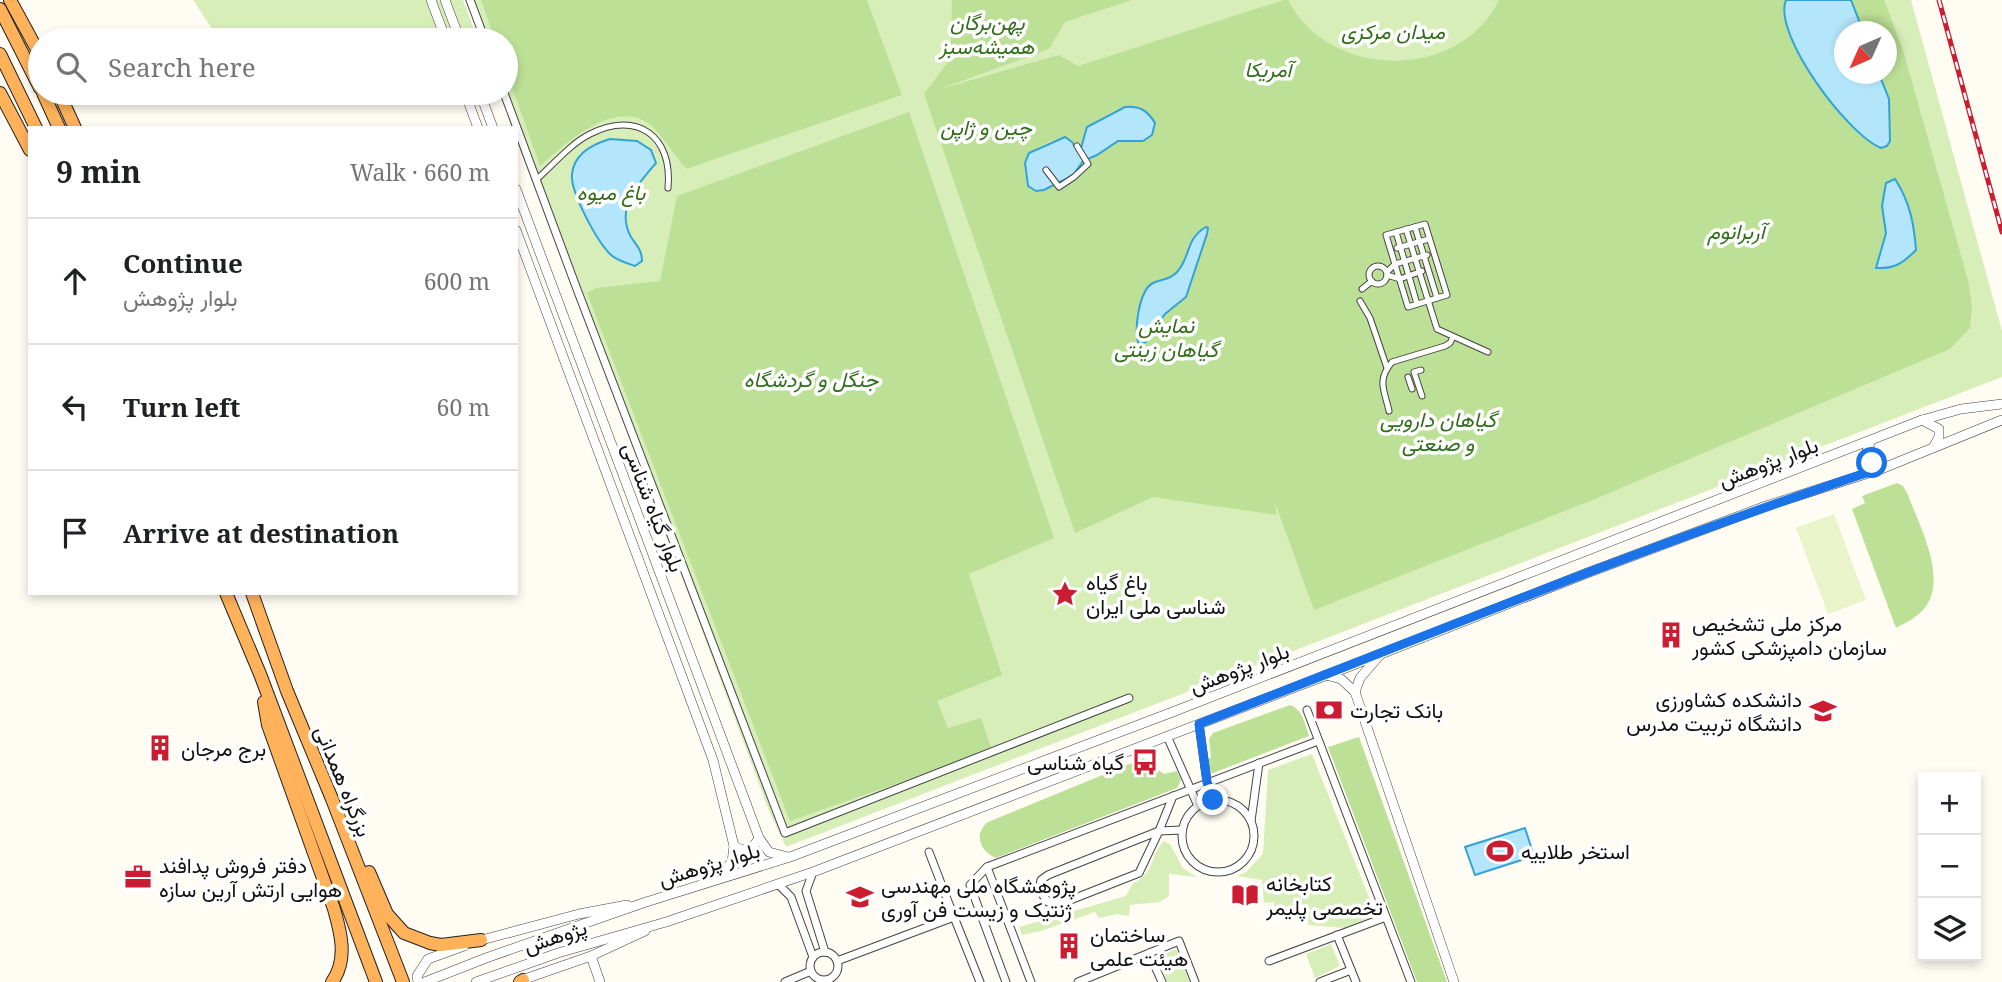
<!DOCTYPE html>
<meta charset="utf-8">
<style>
body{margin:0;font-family:"Noto Serif",Vazirmatn,serif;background:#f2f2f2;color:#202124}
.controls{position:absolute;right:21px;bottom:21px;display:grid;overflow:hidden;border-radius:0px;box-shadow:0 4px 10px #0003}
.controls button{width:63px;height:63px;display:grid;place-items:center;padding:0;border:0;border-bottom:2px solid #e0e0e0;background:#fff;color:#202124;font:35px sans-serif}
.compass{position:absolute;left:1834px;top:21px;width:63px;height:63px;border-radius:50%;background:#fff;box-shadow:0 4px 10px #0003;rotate:225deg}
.stop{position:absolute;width:21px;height:21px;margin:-16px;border:5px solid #1a73e8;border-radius:50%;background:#fff}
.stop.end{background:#1a73e8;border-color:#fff;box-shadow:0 2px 7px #0008}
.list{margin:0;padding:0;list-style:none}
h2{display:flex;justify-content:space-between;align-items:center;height:91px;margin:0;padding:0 28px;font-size:30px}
h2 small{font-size:23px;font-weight:400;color:#757577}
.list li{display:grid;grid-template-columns:46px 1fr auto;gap:21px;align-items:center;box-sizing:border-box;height:126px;padding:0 28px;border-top:2px solid #e0e0e0}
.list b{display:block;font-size:26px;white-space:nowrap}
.list p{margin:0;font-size:23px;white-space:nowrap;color:#757577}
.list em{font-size:23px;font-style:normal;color:#757577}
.icon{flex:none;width:38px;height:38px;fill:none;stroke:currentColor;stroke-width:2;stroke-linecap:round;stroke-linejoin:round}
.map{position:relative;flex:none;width:2002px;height:982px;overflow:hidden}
.search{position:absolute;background:#fff;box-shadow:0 4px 10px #0003;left:28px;top:28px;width:490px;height:77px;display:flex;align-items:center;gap:18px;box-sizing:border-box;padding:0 24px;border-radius:38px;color:#757577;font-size:26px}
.panel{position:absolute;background:#fff;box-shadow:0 4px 10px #0003;left:28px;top:126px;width:490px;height:469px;border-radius:0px}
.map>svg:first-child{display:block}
.green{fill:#d8eeb9;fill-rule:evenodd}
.forest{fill:#bde097;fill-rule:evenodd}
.pitch{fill:#e9f4cb}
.water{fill:#b3e5fb;stroke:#34a2d8;stroke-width:2}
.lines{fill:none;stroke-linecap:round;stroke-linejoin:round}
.pedestrian-casing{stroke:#434343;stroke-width:7}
.minor-casing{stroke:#434343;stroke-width:9}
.tertiary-casing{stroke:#434343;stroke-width:10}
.trunk-casing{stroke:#212121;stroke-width:14}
.pedestrian{stroke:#fff;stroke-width:5}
.minor{stroke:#fff;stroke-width:7}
.tertiary{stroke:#fff;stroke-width:9}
.trunk{stroke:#ffb25a;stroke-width:12}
.rail-casing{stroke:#cc1c31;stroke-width:5}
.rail{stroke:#fff;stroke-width:2.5;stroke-dasharray:8;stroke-linecap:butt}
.route{stroke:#1a73e8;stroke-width:9}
.labels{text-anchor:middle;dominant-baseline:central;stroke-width:7;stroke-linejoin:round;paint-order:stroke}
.park-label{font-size:21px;font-style:italic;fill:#316e1a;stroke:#fff}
.street-label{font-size:21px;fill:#101010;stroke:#fff}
.poi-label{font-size:21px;fill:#101010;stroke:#fff;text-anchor:start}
</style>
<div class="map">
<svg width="2002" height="982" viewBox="0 0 2002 982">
<rect width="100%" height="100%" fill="#fffcf3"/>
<g class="green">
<path d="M193 0H463L478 40H252L214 32Z"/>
<path d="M469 0H1911L2002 331V377L786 847 769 811 503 93H506V40H484ZM1844 32H1886V74H1844Z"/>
<path d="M1312 754 1376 915 1344 928 1308 925 1309 906 1296 903 1293 911H1275L1274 902 1264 903 1262 880 1237 876 1246 872 1263 854 1268 770Z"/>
<path d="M1164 841 1170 844 1183 868 1197 877 1169 874V896L1160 902 1130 905 1129 916 1117 914 1099 918 1095 912 1041 931 1022 935 1019 927 1126 896 1133 883C1154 876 1150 854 1164 841Z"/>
<path d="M1331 944 1340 966 1315 978 1306 954Z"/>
<path d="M1176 949 1190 982H1167L1158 957Z"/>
</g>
<g class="forest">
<path d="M481 0H867L902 95 686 169C676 157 658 130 648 123 613 99 565 144 540 166L506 70V40H495Z"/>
<path d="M952 0H1132L1065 22 1049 49 940 89 1059 55 1078 66 1284 0H1288C1329 80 1459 82 1499 0H1884L1903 50 1968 280 1972 306 1970 328 1950 349 1590 501 1314 610 1274 500 1277 515 1153 497 1075 533 924 94 947 63 951 41ZM1844 32H1886V74H1844ZM1139 107 1145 111 1149 138C1138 143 1129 137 1119 140 1107 145 1095 155 1083 161 1077 172 1051 191 1039 191 1034 190 1032 188 1028 186 1016 156 1039 143 1065 137L1077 150 1081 148 1091 124 1114 111Z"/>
<path d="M909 112 1054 538 969 574 1002 675 937 701 948 728 981 718 992 750 790 821 587 293 596 288 660 281 677 196Z"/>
<path d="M1897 483 1903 486 1908 495C1920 528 1955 590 1915 617 1909 622 1902 624 1896 628L1852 509 1865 503 1862 496Z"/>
<path d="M1290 705C1303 710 1305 724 1309 736L1213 773 1209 772 1207 760 1211 757 1209 739 1213 733Z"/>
<path d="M1359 737 1447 982H1417L1328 747Z"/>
<path d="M1144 758 1147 763 1164 774 1177 771 1181 780 1177 788 996 858C980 851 973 834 988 822Z"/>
</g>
<path class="pitch" d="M1834 514 1866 600 1828 614 1796 528Z"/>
<g class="water">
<path d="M1786 0H1851L1863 31 1844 32V74H1879L1889 99 1890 141 1887 146 1881 148C1848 135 1772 34 1786 0Z"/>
<path d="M1125 107C1140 106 1147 110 1155 123L1152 135 1143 141H1118L1097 155 1083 161 1074 174 1066 179 1044 190 1036 191 1028 186 1025 163 1029 153 1065 137 1072 142 1077 150 1081 148 1087 127Z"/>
<path d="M610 139 637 141 651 150 656 163C638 184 615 208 631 237 637 246 642 250 642 261L635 266C626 263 616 260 610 254 597 241 570 192 572 174 574 153 593 144 610 139Z"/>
<path d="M1895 179C1910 202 1914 224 1916 250 1903 263 1895 269 1876 268L1886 233 1882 206 1886 183Z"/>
<path d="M1206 227 1208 228 1207 234 1186 297 1165 314 1150 335H1146V342L1139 344C1133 332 1139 290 1153 283 1161 279 1170 280 1177 272 1191 257 1185 239 1206 227Z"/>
<path d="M1525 828 1534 856 1475 875 1465 847Z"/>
</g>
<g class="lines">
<g class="pedestrian-casing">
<g id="pedestrian">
<path d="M1046 170 1059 187 1074 177 1088 164 1077 146"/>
<path d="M536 180C553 165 570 144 590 134 637 110 673 136 668 188"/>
<path d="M1425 224 1447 295 1408 307 1386 235Z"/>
<path d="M1415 227 1437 298"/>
<path d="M1406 229 1437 329 1488 352"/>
<path d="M1396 232 1417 304"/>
<path d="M1397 248 1429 239"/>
<circle cx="1378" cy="275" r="9"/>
<path d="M1387 272 1395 264 1427 255"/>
<path d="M1387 275 1400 279 1422 271"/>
<path d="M1362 289 1372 281"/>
<path d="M1360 301 1370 318 1387 368"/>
<path d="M1421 370 1414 372 1422 396"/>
<path d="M1408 377 1412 389"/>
<path d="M1389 411C1385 391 1376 381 1392 362L1445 346 1450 343 1453 337"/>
<path d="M829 979 830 982"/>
</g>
</g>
<g class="minor-casing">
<g id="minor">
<path d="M470 0 485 40"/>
<path d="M504 93 575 284 785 833 1129 698"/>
<path d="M1307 710 1411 982"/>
<path d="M1199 724 1207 782 1213 800"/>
<path d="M1167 736 1198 806"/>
<path d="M1173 796 1159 831 1182 830"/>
<circle cx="1218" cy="836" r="36"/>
<path d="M1251 821 1259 763"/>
<path d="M1159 831 1139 873 1060 904 1048 902 1039 890 1041 880 1048 875Z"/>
<path d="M929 852 954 917"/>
<path d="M987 867 970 885 1006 982"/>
<path d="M813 872 806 891 825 952"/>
<path d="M778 884 791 897 813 957"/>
<path d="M1337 935 1356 982"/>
<circle cx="824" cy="966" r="14"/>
<path d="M1149 953 1162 982"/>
<path d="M837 961 954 917 980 982"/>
<path d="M1269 961 1386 917"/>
<path d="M785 982 811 971"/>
<path d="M1031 982 987 867 1318 741"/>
<path d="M1078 982 1179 941 1195 982"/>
<path d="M1320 982 1351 970"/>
</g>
</g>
<g class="tertiary-casing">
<g id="tertiary">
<path d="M431 0 446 40"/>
<path d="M445 0 460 40"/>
<path d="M465 93 478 128"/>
<path d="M480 93 493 128"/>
<path d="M516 189 759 838 769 852 788 857"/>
<path d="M516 230 713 760 734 846 732 862 715 879"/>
<path d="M1922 420 1939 429V437L1933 448"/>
<path d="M1871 440 1867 451 1868 458 1881 469"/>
<path d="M1326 675 1341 679 1355 692 1454 982"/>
<path d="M1355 692 1360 678 1379 656"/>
<path d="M734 846C746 853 753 849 759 838"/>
<path d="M478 941 579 914 627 905"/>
<path d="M591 956 600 982"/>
<path d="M519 981 591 956 645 931"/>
<path d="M418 982 417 976 428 959 464 946"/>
<path d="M425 982 486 958 643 903 790 857 1170 713 1922 420 1961 409 2002 404"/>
<path d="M476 982 558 953 666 922 813 872 1348 667 1587 573 1766 506 1881 469 2002 420"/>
</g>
</g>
<g class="trunk-casing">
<g id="trunk">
<path d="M10 0 40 55"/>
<path d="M0 9 40 88"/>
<path d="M0 54 36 128"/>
<path d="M0 93 30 150"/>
<path d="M43 93 59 128"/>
<path d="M59 93 75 128"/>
<path d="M226 593 260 674 376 982"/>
<path d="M252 593 287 691 332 799 403 982"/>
<path d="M264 702 268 725 334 909C341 933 348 960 332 982"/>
<path d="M369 872 387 914 404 933 430 943 441 945 481 940"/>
<path d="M520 982 523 980"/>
</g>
</g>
<use href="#pedestrian" class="pedestrian"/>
<use href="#minor" class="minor"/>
<use href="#tertiary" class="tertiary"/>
<use href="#trunk" class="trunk"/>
<g class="rail-casing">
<path id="rail" d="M1939 0 2002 232"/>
</g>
<use href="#rail" class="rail"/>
</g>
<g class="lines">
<path class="route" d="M1213 800 1207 782 1199 724C1425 636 1650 544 1881 468L1872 463"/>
</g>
<defs>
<g id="sight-bare" transform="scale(2.1)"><path d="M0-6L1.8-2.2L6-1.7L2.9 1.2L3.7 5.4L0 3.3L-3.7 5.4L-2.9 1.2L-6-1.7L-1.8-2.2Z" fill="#cc1c31" stroke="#fff" stroke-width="2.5" paint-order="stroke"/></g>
<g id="building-bare" transform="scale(2.1)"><path d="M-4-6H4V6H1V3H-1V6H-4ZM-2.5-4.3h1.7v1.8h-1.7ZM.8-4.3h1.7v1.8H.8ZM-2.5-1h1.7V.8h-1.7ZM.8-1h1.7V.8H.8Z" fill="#cc1c31" stroke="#fff" stroke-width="2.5" paint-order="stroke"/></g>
<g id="bank-bare" transform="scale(2.1)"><path d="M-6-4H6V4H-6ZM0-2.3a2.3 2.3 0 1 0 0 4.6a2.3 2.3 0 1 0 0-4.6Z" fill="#cc1c31" stroke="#fff" stroke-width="2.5" paint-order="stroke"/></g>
<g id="university-bare" transform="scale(2.1)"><path d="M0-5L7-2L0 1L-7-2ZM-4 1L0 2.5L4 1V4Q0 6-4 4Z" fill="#cc1c31" stroke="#fff" stroke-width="2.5" paint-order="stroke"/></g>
<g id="bus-bare" transform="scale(2.1)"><path d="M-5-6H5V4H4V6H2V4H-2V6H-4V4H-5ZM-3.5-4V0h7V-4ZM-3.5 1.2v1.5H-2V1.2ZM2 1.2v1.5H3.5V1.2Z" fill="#cc1c31" stroke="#fff" stroke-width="2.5" paint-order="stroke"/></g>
<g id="stadium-bare" transform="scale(2.1)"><path d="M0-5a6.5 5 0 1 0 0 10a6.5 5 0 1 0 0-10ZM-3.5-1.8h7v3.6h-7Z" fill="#cc1c31" stroke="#fff" stroke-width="2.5" paint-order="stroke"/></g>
<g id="office-bare" transform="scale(2.1)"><path d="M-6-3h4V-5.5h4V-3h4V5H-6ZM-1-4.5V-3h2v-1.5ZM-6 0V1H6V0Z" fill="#cc1c31" stroke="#fff" stroke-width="2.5" paint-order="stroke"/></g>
<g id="library-bare" transform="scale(2.1)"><path d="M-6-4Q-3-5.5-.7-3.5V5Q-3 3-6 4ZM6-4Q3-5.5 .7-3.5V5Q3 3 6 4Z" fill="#cc1c31" stroke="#fff" stroke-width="2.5" paint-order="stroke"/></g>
</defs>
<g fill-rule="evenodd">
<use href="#sight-bare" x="1065" y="594"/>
<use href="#building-bare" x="1671" y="635"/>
<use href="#bank-bare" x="1329" y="710"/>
<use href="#university-bare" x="1823" y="711"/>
<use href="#building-bare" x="160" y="748"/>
<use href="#bus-bare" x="1145" y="762"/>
<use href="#stadium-bare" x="1500" y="851"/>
<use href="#office-bare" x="138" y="877"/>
<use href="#library-bare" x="1245" y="895"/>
<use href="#university-bare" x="860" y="897"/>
<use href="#building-bare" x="1069" y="946"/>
</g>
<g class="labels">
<g class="park-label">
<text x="987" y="22">پهن‌برگان<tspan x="987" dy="24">همیشه‌سبز</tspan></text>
<text x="1393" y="31">میدان مرکزی</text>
<text x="1268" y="69">آمریکا</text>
<text x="986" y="127">چین و ژاپن</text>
<text x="611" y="192">باغ میوه</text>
<text x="1736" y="231">آربرانوم</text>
<text x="1166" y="325">نمایش<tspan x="1166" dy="24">گیاهان زینتی</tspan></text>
<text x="811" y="379">جنگل و گردشگاه</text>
<text x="1438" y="419">گیاهان دارویی<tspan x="1438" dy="24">و صنعتی</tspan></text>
</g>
<g class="street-label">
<text transform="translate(1768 462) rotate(-21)">بلوار پژوهش</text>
<text transform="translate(654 507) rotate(69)">بلوار گیاه شناسی</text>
<text transform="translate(1239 668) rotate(-21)">بلوار پژوهش</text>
<text transform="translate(344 781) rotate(68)">بزرگراه همدانی</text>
<text transform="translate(709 864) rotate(-17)">بلوار پژوهش</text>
<text transform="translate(555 936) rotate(-18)">پژوهش</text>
</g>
<g class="poi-label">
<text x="1086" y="582">باغ گیاه‌<tspan x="1086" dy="24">شناسی ملی ایران</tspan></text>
<text x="1692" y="623">مرکز ملی تشخیص<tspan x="1692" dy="24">سازمان دامپزشکی کشور</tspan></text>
<text x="1802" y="699" text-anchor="end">دانشکده کشاورزی<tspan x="1802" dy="24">دانشگاه تربیت مدرس</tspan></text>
<text x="1350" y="710">بانک تجارت</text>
<text x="181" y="748">برج مرجان</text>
<text x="1124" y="762" text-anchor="end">گیاه شناسی</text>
<text x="1521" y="851">استخر طلاییه</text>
<text x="159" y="865">دفتر فروش پدافند<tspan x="159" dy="24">هوایی ارتش آرین سازه</tspan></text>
<text x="1266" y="883">کتابخانه<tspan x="1266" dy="24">تخصصی پلیمر</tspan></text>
<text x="881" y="885">پژوهشگاه ملی مهندسی<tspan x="881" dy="24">ژنتیک و زیست فن آوری</tspan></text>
<text x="1090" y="934">ساختمان<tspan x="1090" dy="24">هیئت علمی</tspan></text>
</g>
</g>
</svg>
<div class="controls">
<button>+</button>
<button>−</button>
<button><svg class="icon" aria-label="layers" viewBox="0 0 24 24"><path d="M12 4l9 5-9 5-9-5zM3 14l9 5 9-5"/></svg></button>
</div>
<svg class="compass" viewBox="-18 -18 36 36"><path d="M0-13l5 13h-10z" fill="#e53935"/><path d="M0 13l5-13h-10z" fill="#757577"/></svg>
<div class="stop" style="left:1872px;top:463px"></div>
<div class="stop end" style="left:1213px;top:800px"></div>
<div class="search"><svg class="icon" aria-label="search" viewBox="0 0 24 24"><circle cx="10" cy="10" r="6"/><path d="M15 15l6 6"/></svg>Search here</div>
<section class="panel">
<h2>9 min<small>Walk · 660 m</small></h2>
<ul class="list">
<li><svg class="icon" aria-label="ahead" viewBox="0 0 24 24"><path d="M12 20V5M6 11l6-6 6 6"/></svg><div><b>Continue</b><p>بلوار پژوهش</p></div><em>600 m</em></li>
<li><svg class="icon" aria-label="left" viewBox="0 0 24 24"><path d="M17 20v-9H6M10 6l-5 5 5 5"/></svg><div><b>Turn left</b></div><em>60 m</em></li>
<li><svg class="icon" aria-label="arrive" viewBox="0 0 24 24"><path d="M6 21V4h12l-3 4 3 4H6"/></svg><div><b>Arrive at destination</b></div></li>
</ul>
</section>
</div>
